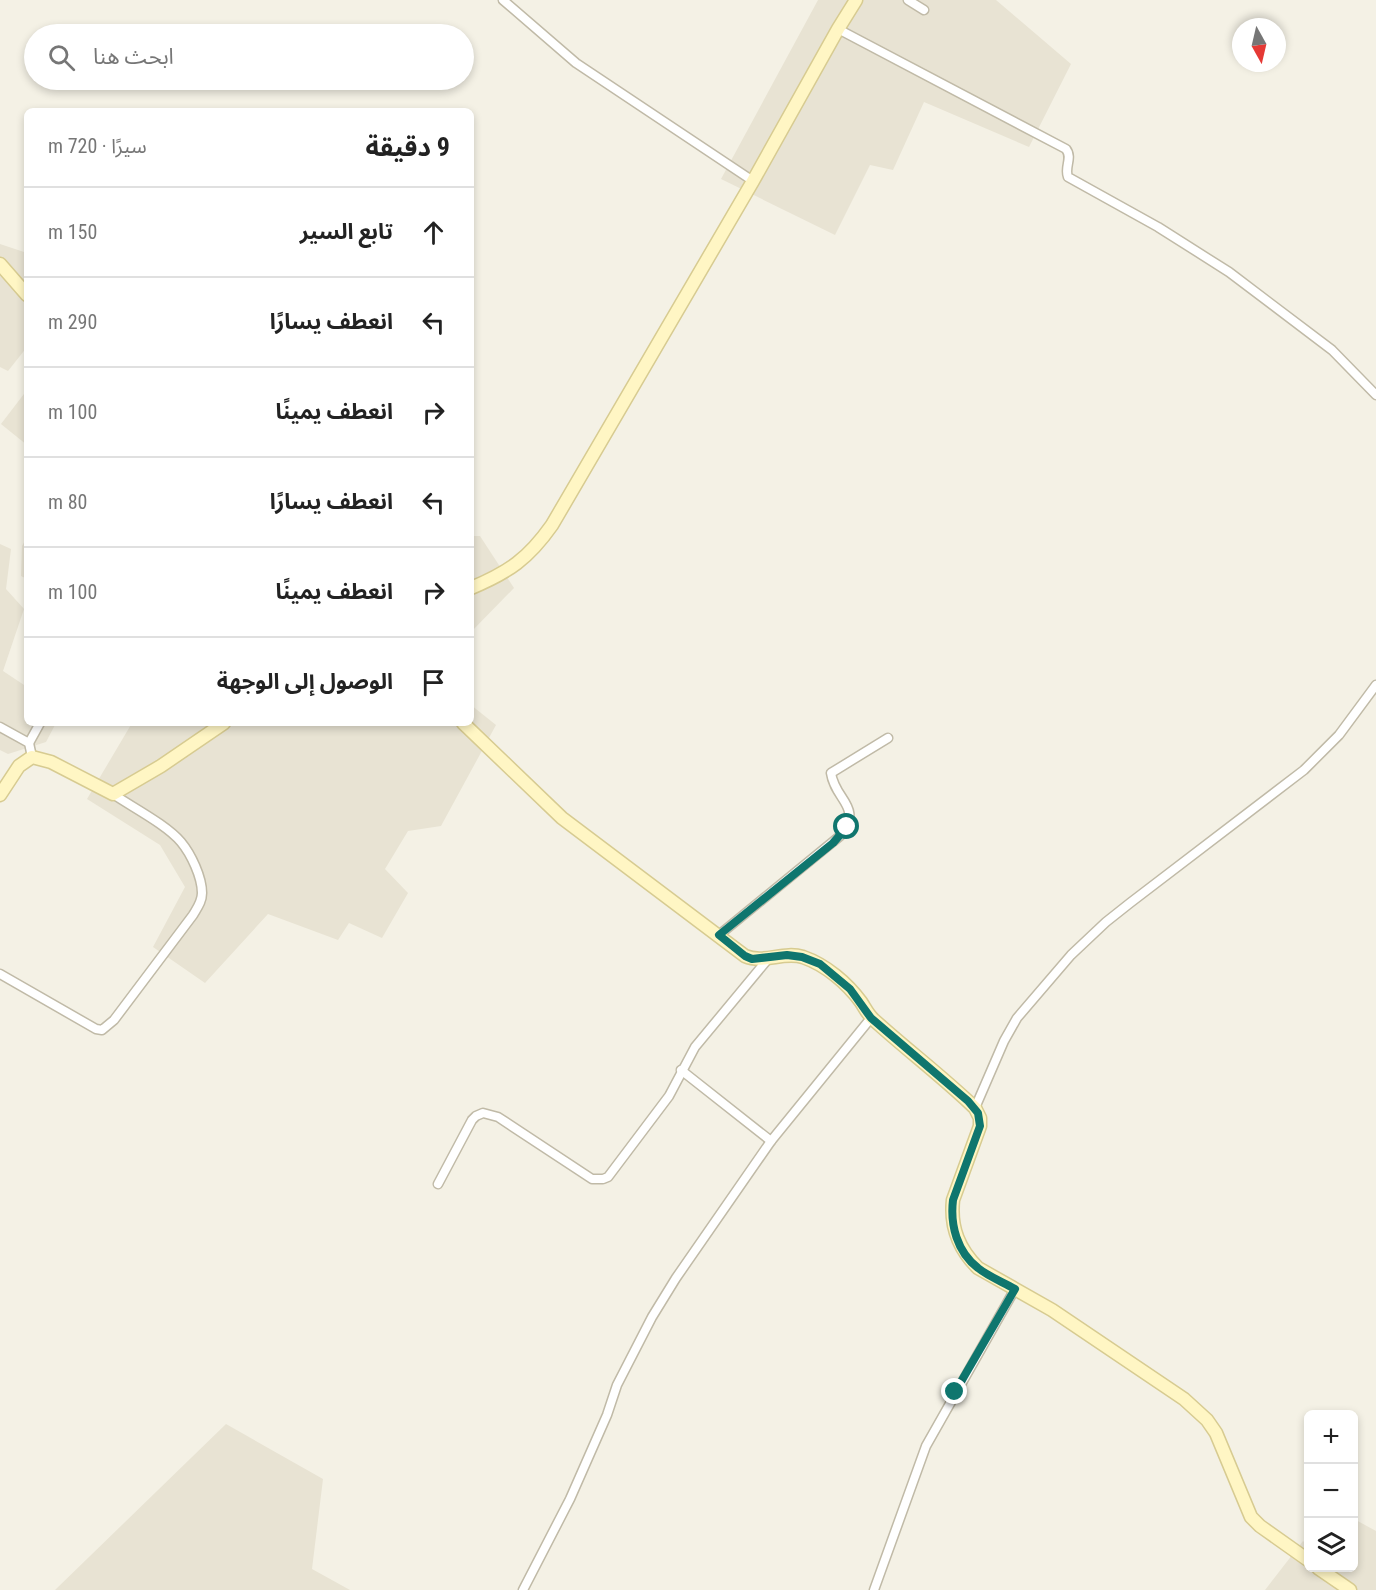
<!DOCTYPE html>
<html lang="ar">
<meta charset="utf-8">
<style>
body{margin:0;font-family:"Roboto Condensed","Noto Sans Arabic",sans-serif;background:#f6f6f6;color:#222;direction:rtl}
.controls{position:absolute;right:18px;bottom:18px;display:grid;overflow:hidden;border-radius:9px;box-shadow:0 3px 9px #0003}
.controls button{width:54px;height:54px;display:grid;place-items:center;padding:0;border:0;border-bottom:2px solid #e0e0e0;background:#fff;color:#222;font:30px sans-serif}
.compass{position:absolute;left:1232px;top:18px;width:54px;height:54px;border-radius:50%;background:#fff;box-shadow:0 3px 9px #0003;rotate:172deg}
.stop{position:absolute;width:18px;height:18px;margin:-14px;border:4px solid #0f766e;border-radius:50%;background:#fff}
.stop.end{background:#0f766e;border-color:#fff;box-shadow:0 2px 6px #0008}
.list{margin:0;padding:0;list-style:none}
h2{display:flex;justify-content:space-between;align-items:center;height:78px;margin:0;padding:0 24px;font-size:26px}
h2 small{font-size:20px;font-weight:400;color:#767676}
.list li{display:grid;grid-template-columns:39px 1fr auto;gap:18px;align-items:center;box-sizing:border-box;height:90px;padding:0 24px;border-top:2px solid #e0e0e0}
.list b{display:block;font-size:22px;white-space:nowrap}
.list em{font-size:20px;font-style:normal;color:#767676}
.icon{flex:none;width:33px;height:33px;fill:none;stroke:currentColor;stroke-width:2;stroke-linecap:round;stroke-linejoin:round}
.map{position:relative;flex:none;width:1376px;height:1590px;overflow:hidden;direction:ltr}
.search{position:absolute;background:#fff;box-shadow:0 3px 9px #0003;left:24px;top:24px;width:450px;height:66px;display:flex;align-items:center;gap:15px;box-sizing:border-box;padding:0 21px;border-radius:33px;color:#767676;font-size:22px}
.panel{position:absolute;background:#fff;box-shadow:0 3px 9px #0003;left:24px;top:108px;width:450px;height:618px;border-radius:9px;direction:rtl}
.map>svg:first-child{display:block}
.residential{fill:#e8e3d3}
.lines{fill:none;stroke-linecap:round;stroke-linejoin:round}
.street-casing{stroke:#c0baa7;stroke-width:11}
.secondary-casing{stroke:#d7cb91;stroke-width:15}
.street{stroke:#fff;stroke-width:8}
.secondary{stroke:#fff6c4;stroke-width:12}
.route{stroke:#0f766e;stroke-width:8}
</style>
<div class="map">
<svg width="1376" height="1590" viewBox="0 0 1376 1590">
<rect width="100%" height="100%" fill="#f4f1e5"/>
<g class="residential">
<path d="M818 0H996L1071 64 1029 147 924 102 893 170 870 165 835 235 721 179Z"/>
<path d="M0 244 27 253V347L8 371 0 367Z"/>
<path d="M27 390V445L1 424Z"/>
<path d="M471 536H480L514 588 471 632Z"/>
<path d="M27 537V579L21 576 22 546Z"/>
<path d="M0 544 11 549 6 589 24 609 3 671 27 687V723H56L46 742 8 754 0 750Z"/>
<path d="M471 705 496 725 441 826 408 831 385 869 408 893 382 938 349 923 338 940 268 914 205 983 153 947 185 887 160 845 87 799 132 723H471Z"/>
<path d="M226 1424 323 1479 312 1569 350 1590H55Z"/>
<path d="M1354 1519 1376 1531V1590H1265L1303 1541 1308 1546V1568H1354Z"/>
</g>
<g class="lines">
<g class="street-casing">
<g id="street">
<path d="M503 0 576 63 753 181"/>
<path d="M908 0 924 10"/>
<path d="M838 29 1066 149C1073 158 1064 167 1068 177L1158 227 1229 272 1332 350 1376 395"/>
<path d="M0 727 29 743 32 757"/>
<path d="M29 743 40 723"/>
<path d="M719 935 840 836C864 806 835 801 831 773L888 738"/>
<path d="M0 974 96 1029 102 1030 114 1020 193 915C197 908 202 902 202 893 202 877 191 854 181 842 167 825 132 807 113 794"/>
<path d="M681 1070 771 1141"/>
<path d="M975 1108 1004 1041 1017 1018 1071 955 1106 922 1130 903 1304 770 1339 735 1376 685"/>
<path d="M438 1184 472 1120 476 1116 483 1113 498 1117 592 1179H603L608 1177 669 1096 695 1047 768 959"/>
<path d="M523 1590 570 1499 607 1415 617 1385 652 1317 676 1278 771 1141 871 1018"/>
<path d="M874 1590 926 1446 1015 1289"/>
</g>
</g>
<g class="secondary-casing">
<g id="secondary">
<path d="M0 264 27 295"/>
<path d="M471 588C509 572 528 559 552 525L753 181 838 29 856 0"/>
<path d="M463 723 562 818 745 956C764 964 783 951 803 957 826 965 847 983 861 1002 865 1008 868 1015 874 1020 907 1050 943 1077 975 1108L980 1118V1126L953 1200C950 1228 959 1249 978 1268L1052 1310 1184 1399 1207 1420 1216 1433 1251 1517 1260 1526 1308 1560"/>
<path d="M0 795 19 766 32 757 51 762 113 794 161 766 224 723"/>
<path d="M1318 1568 1350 1590"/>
</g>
</g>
<use href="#street" class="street"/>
<use href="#secondary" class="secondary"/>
</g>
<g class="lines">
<path class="route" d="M847 827 833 843 719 935 745 956 752 959 787 955 802 957 820 964 850 989 871 1018 968 1101 978 1113 980 1126 953 1200C950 1225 957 1252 978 1268 989 1277 1003 1282 1015 1289L955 1392"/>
</g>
</svg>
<div class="controls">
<button>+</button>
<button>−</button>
<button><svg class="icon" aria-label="layers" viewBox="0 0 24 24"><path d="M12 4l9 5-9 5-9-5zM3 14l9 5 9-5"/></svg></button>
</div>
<svg class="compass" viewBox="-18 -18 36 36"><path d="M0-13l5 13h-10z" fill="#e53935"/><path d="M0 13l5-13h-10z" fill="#767676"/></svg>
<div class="stop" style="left:847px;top:827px"></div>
<div class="stop end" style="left:955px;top:1392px"></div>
<div class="search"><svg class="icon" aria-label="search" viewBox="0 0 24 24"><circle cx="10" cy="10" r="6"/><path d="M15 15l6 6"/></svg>ابحث هنا</div>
<section class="panel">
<h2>9 دقيقة<small>سيرًا · 720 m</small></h2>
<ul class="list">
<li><svg class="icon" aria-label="ahead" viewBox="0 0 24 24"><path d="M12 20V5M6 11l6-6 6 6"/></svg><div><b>تابع السير</b></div><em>150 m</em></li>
<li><svg class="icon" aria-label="left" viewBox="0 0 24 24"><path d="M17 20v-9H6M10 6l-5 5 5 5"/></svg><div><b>انعطف يسارًا</b></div><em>290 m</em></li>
<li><svg class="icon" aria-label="right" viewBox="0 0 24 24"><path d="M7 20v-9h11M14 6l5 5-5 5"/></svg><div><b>انعطف يمينًا</b></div><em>100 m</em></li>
<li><svg class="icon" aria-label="left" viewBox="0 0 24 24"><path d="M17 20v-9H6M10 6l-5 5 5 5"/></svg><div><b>انعطف يسارًا</b></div><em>80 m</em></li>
<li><svg class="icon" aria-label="right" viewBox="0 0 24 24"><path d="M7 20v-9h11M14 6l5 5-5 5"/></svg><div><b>انعطف يمينًا</b></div><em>100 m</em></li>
<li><svg class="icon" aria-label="arrive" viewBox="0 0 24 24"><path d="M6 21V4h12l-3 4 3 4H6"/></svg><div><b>الوصول إلى الوجهة</b></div></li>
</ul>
</section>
</div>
